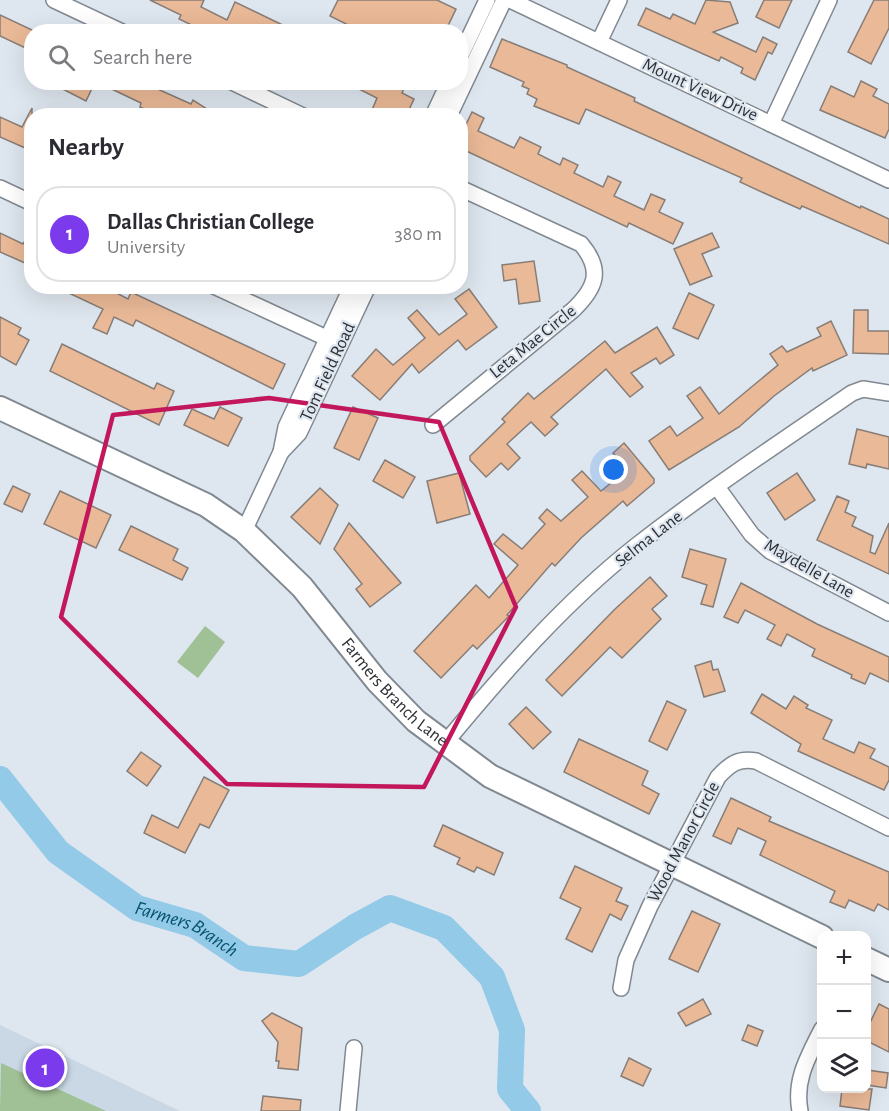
<!DOCTYPE html>
<meta charset="utf-8">
<style>
body{margin:0;font-family:"Alegreya Sans",sans-serif;background:#f2f2f3;color:#2b2b33}
.controls{position:absolute;right:18px;bottom:18px;display:grid;overflow:hidden;border-radius:12px;box-shadow:0 6px 24px #0002}
.controls button{width:54px;height:54px;display:grid;place-items:center;padding:0;border:0;border-bottom:2px solid #e1e1e2;background:#fff;color:#2b2b33;font:30px sans-serif}
.you{position:absolute;left:614px;top:470px;width:21px;height:21px;margin:-15px;border:4px solid #fff;border-radius:50%;background:#1a73e8;box-shadow:0 0 0 9px #1a73e833}
.badge{display:grid;place-items:center;width:39px;height:39px;border-radius:50%;background:#7c3aed;color:#fff;font-size:20px;font-weight:700}
.pin{position:absolute;translate:-50% -50%;border:3px solid #fff;box-shadow:0 2px 6px #0006}
.list{margin:0;padding:0;list-style:none}
h2{display:flex;justify-content:space-between;align-items:center;height:78px;margin:0;padding:0 24px;font-size:26px}
h2 small{font-size:20px;font-weight:400;color:#7c7c81}
.list li{display:grid;grid-template-columns:39px 1fr auto;gap:18px;align-items:center;box-sizing:border-box;height:96px;margin:0 12px 12px;padding:0 12px;border:2px solid #e1e1e2;border-radius:24px}
.list b{display:block;font-size:22px;white-space:nowrap}
.list p{margin:0;font-size:20px;white-space:nowrap;color:#7c7c81}
.list em{font-size:20px;font-style:normal;color:#7c7c81}
.icon{flex:none;width:33px;height:33px;fill:none;stroke:currentColor;stroke-width:2;stroke-linecap:round;stroke-linejoin:round}
.map{position:relative;flex:none;width:889px;height:1111px;overflow:hidden}
.search{position:absolute;background:#fff;box-shadow:0 6px 24px #0002;left:24px;top:24px;width:444px;height:66px;display:flex;align-items:center;gap:15px;box-sizing:border-box;padding:0 21px;border-radius:24px;color:#7c7c81;font-size:22px}
.panel{position:absolute;background:#fff;box-shadow:0 6px 24px #0002;left:24px;top:108px;width:444px;height:186px;border-radius:24px}
.map>svg:first-child{display:block}
.built{fill:#cad8e6}
.green{fill:#a0c095}
.lines{fill:none;stroke-linecap:round;stroke-linejoin:round}
.river{stroke:#92cae8;stroke-width:26}
.building{fill:#eab997;stroke:#877d77;stroke-width:1.5}
.street-casing{stroke:#808890;stroke-width:18}
.secondary-casing{stroke:#808890;stroke-width:26}
.street{stroke:#fff;stroke-width:15}
.secondary{stroke:#fff;stroke-width:22}
.marked{fill:none;stroke:#c2185b;stroke-width:4.5;stroke-linejoin:round}
.labels{text-anchor:middle;dominant-baseline:central;stroke-width:4.5;stroke-linejoin:round;paint-order:stroke}
.street-label{font-size:18px;fill:#2d3034;stroke:#dee6ef}
.water-label{font-size:20px;font-style:italic;fill:#075270;stroke:#dee6ef}
</style>
<div class="map">
<svg width="889" height="1111" viewBox="0 0 889 1111">
<rect width="100%" height="100%" fill="#dee6ef"/>
<path class="built" d="M0 1025 180 1111H0Z"/>
<g class="green">
<path d="M205 626 225 642 198 678 177 662Z"/>
<path d="M1 1063 106 1111H0Z"/>
</g>
<g class="lines">
<path class="river" id="s1" d="M0 779 58 852 137 908 195 925 244 958 299 964 355 927 390 908 444 928 492 977 512 1030 510 1089 528 1111"/>
</g>
<g class="building">
<path d="M150 0H204L201 7 227 20 235 2 297 32H206L179 19 181 15Z"/>
<path d="M338 0H437L456 9 445 32H362L330 16Z"/>
<path d="M706 0 730 2 738 23 713 32 756 52 763 37 777 44 772 54 768 52 755 80 741 73 743 68 721 57 719 61 638 25 646 8 670 19 673 14 695 24Z"/>
<path d="M764 0H792L779 28 756 17Z"/>
<path d="M874 0H889V28L871 64 848 52Z"/>
<path d="M0 15 32 30V51L0 36Z"/>
<path d="M502 39 567 65V67L635 98 634 101 860 208 861 206 889 219V244L802 206 800 209 764 193 740 182 742 178 586 109 579 124 534 106 537 99 527 94 529 89 522 86 524 82 490 67Z"/>
<path d="M861 81 877 89 873 96 889 104V129L885 138 820 110 831 86 854 97Z"/>
<path d="M49 82H95L86 101Z"/>
<path d="M97 82H142L191 104 193 100 218 116H160L140 107 141 103Z"/>
<path d="M345 82H407L402 93 414 99 406 116H384L372 110 377 98Z"/>
<path d="M32 108V151L0 137V117L22 127Z"/>
<path d="M472 112 484 118 478 131 514 148 520 137 541 147 538 154 560 165 563 158 578 165 574 173 603 187 608 176 621 182 614 196 644 210 651 194 665 200 659 212 683 223 673 244 629 223 627 227 460 148V137Z"/>
<path d="M32 227V266L0 252V233L23 244Z"/>
<path d="M712 233 719 247 702 254 712 276 690 285 674 249Z"/>
<path d="M534 261 540 301 519 304 516 279 504 281 502 265Z"/>
<path d="M54 286H103L128 299 131 292 285 364 273 389 136 320 133 326 114 317 107 334 93 328 103 309Z"/>
<path d="M469 289 497 327 466 350 458 340 419 373 412 364 380 400 352 376 376 349 393 365 425 338 408 318 417 310 439 335 467 314 455 299Z"/>
<path d="M689 293 714 305 698 339 673 328Z"/>
<path d="M854 310H868V331H889V354L853 353Z"/>
<path d="M0 317 21 328 18 334 29 340 16 365 0 356Z"/>
<path d="M831 321 847 355 813 371 812 368 774 396 739 427 669 470 649 441 670 426 677 436 703 418 687 396 700 387 719 414 778 365 770 354 782 346 787 352 821 336 817 328Z"/>
<path d="M657 327 674 355 660 364 656 358 631 373 643 387 630 397 606 369 551 417 558 424 545 436 531 422 507 444 520 458 508 470 501 463 486 477 470 460V456L505 422 502 419 528 393 534 399 605 341 615 353Z"/>
<path d="M62 344 154 389 157 383 174 391 159 425 50 371Z"/>
<path d="M220 407 242 418 228 446 184 425 192 409 214 419Z"/>
<path d="M353 407 378 418 359 460 334 448Z"/>
<path d="M857 429 889 437V469L867 464 866 468 849 464Z"/>
<path d="M624 443 654 479V483L627 506 623 501 581 538 555 566 552 563 507 615 509 616 477 649 473 645 441 678 414 651 476 585 489 598 518 565 494 544 503 534 522 549 545 524 539 518 547 509 561 521 588 497 572 480 582 471 601 491 627 470 613 453Z"/>
<path d="M385 460 415 477 403 498 373 481Z"/>
<path d="M459 473 470 514 437 523 427 481Z"/>
<path d="M797 473 815 500 785 520 767 493Z"/>
<path d="M13 486 30 494 22 512 4 504Z"/>
<path d="M320 488 338 505 320 544 291 517Z"/>
<path d="M60 491 111 515 96 548 44 524Z"/>
<path d="M837 496 849 501 845 512 856 517 852 526 873 536 870 552 875 554 889 523V574L817 540Z"/>
<path d="M349 523 401 583 370 607 356 589 362 584 334 549Z"/>
<path d="M131 526 178 549 173 560 188 568 182 580 119 550Z"/>
<path d="M690 549 726 559 713 607 701 604 707 585 682 577Z"/>
<path d="M650 577 667 596 652 609 661 619 622 658 610 647 562 696 546 680 614 610Z"/>
<path d="M741 583 817 624 889 657V682L870 673 865 684 851 678 852 675 812 656 815 649 787 634 781 646 767 639 775 625 745 610 738 623 724 617Z"/>
<path d="M711 661 713 670 718 669 725 691 704 697 695 666Z"/>
<path d="M762 694 786 709 794 696 808 705 806 708 832 720 823 739 854 753 859 742 875 749 870 758 889 767V780L884 790 798 751 801 744 751 713Z"/>
<path d="M667 701 686 710 667 750 649 741Z"/>
<path d="M526 707 551 732 533 749 509 724Z"/>
<path d="M579 739 648 771 642 785 659 794 649 814 564 772Z"/>
<path d="M141 752 161 766 147 786 127 771Z"/>
<path d="M204 777 229 790 209 828 200 824 185 853 144 833 152 815 178 828Z"/>
<path d="M731 798 771 817 769 821 889 872V910L878 904 874 911 849 900 845 908 830 902 835 891 760 855 766 841 738 828 731 844 713 836Z"/>
<path d="M443 825 503 853 494 875 477 867 474 872 457 864 460 858 434 846Z"/>
<path d="M575 866 622 888 616 901 628 906 621 920 610 914 592 952 566 939 581 908 560 898Z"/>
<path d="M692 911 720 924 698 972 669 959Z"/>
<path d="M703 999 711 1014 686 1026 678 1013Z"/>
<path d="M879 1004 889 1009V1052L867 1041V1029Z"/>
<path d="M272 1013 302 1028 298 1070 278 1068 279 1061H276L278 1042 262 1021Z"/>
<path d="M748 1025 763 1031 757 1046 742 1040Z"/>
<path d="M629 1058 651 1069 643 1086 621 1076Z"/>
<path d="M867 1070 888 1073 886 1088 867 1085Z"/>
<path d="M842 1089H872L869 1110 840 1106Z"/>
<path d="M263 1096 301 1100 300 1111H261Z"/>
</g>
<g class="lines">
<g class="street-casing">
<g id="street">
<path d="M54 0 122 32"/>
<path d="M510 0 889 180"/>
<path d="M599 42 619 0"/>
<path d="M460 57 487 0"/>
<path d="M232 82 303 116"/>
<path d="M433 116 449 82"/>
<path d="M449 116 504 0"/>
<path d="M771 124 829 0"/>
<path d="M0 188 32 203"/>
<path d="M214 286 335 342"/>
<path d="M433 425 573 310C596 288 603 270 581 244L460 188"/>
<path d="M281 452 299 433 368 286"/>
<path d="M717 487 752 535 770 551 889 613"/>
<path d="M244 531 281 452 286 427 352 286"/>
<path d="M446 742C504 672 564 603 636 546 705 492 779 443 852 393L863 389 889 393"/>
<path d="M621 988 626 960 650 906 718 777C730 764 738 758 756 761L889 828"/>
<path d="M348 1111 354 1048"/>
<path d="M800 1111C794 1080 808 1057 822 1029"/>
</g>
</g>
<g class="secondary-casing">
<g id="secondary">
<path id="s2" d="M0 408 206 505 244 531 302 587 377 681 416 721 490 776 822 937"/>
<path d="M866 959 889 970"/>
</g>
</g>
<use href="#street" class="street"/>
<use href="#secondary" class="secondary"/>
</g>
<path class="marked" d="M269 398 439 422 516 607 424 787 227 784 61 617 113 415Z"/>
<g class="labels">
<g class="street-label">
<text transform="translate(700 90) rotate(25)">Mount View Drive</text>
<text transform="translate(533 342) rotate(-39)">Leta Mae Circle</text>
<text transform="translate(328 372) rotate(-65)">Tom Field Road</text>
<text transform="translate(649 539) rotate(-38)">Selma Lane</text>
<text transform="translate(809 569) rotate(30)">Maydelle Lane</text>
<text stroke="none"><textPath href="#s2" startOffset="495">Farmers Branch Lane</textPath></text>
<text transform="translate(684 842) rotate(-62)">Wood Manor Circle</text>
</g>
<g class="water-label">
<text stroke="none"><textPath href="#s1" startOffset="244">Farmers Branch</textPath></text>
</g>
</g>
</svg>
<div class="controls">
<button>+</button>
<button>−</button>
<button><svg class="icon" aria-label="layers" viewBox="0 0 24 24"><path d="M12 4l9 5-9 5-9-5zM3 14l9 5 9-5"/></svg></button>
</div>
<div class="you"></div>
<div class="pin badge" style="left:45px;top:1068px">1</div>
<div class="search"><svg class="icon" aria-label="search" viewBox="0 0 24 24"><circle cx="10" cy="10" r="6"/><path d="M15 15l6 6"/></svg>Search here</div>
<section class="panel">
<h2>Nearby<small></small></h2>
<ul class="list">
<li><span class="badge">1</span><div><b>Dallas Christian College</b><p>University</p></div><em>380 m</em></li>
</ul>
</section>
</div>
